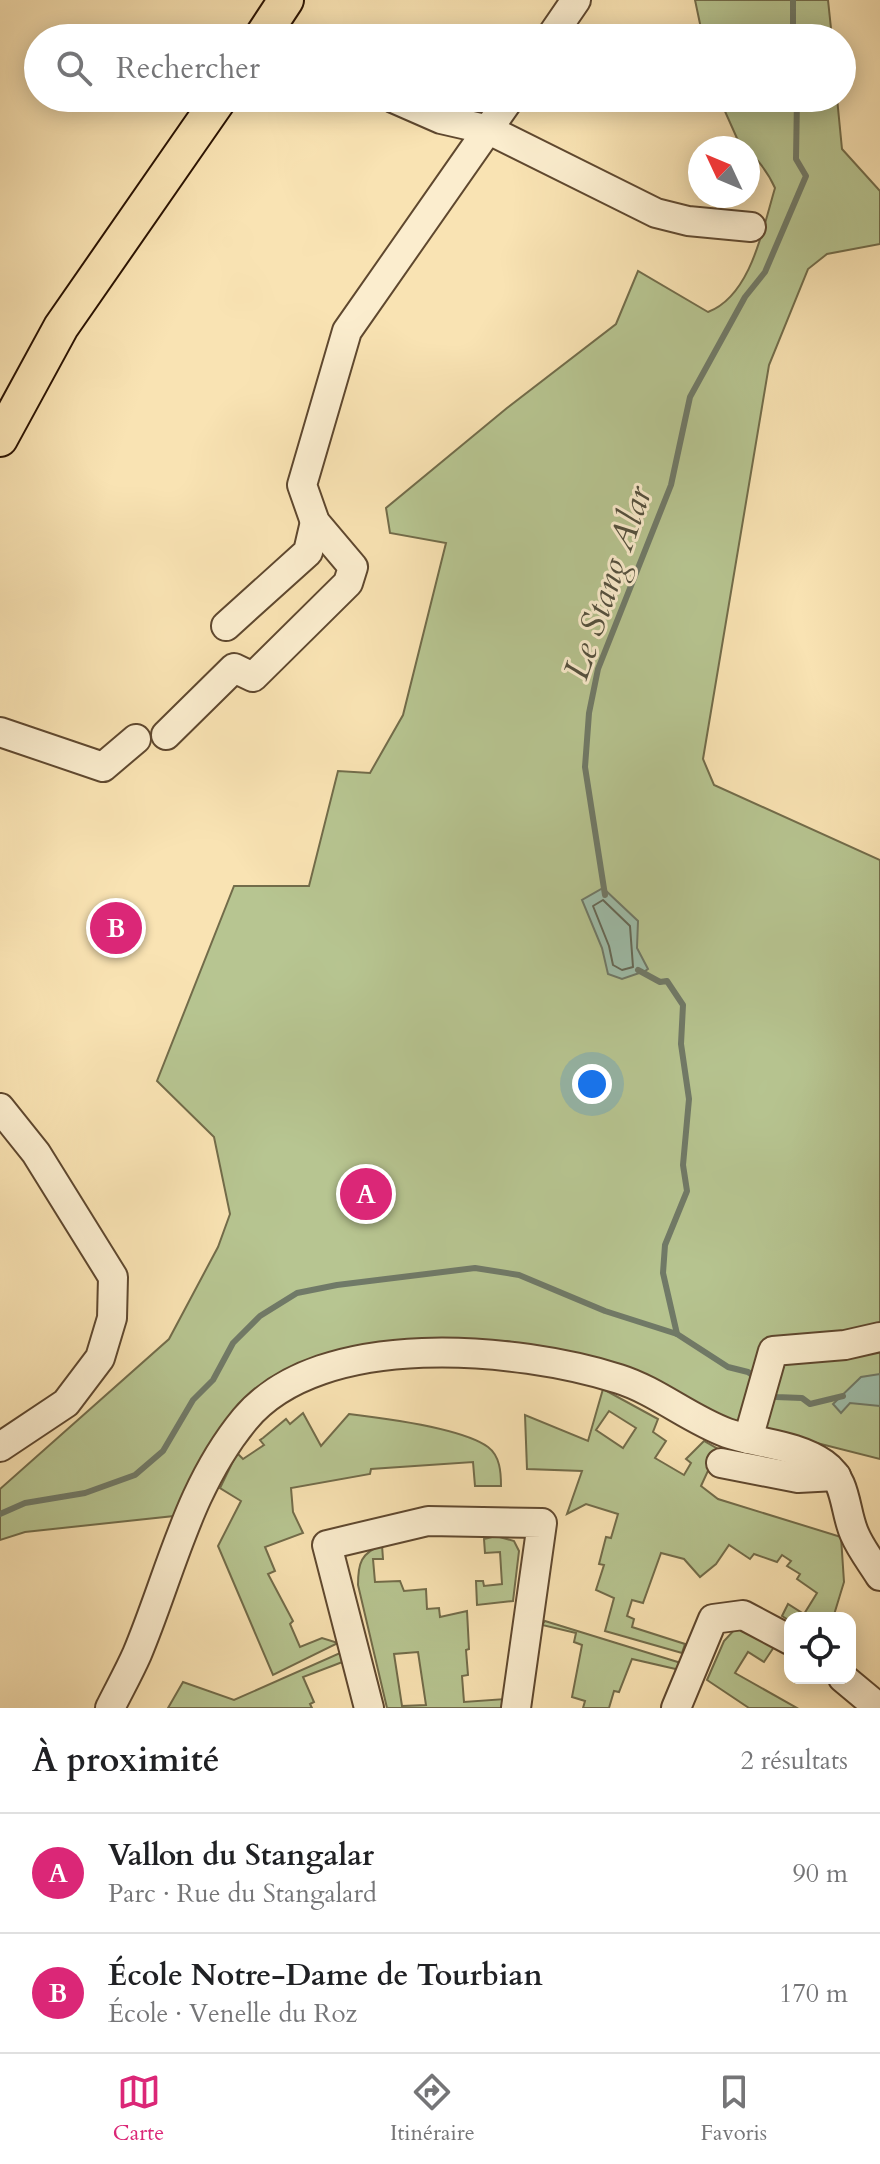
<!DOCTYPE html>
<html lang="fr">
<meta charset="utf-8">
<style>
body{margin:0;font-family:Cardo,serif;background:#f2f2f2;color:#202124}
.controls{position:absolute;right:24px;bottom:24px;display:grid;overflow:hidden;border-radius:16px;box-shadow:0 4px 20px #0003}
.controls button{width:72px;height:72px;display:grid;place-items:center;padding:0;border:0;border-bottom:2px solid #e0e0e0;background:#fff;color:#202124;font:40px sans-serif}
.compass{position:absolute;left:688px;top:136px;width:72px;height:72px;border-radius:50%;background:#fff;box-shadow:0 4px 20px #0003;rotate:314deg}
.you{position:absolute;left:592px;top:1084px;width:28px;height:28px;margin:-20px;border:6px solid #fff;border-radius:50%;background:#1a73e8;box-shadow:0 0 0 12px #1a73e833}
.badge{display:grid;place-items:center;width:52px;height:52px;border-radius:50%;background:#db2777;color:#fff;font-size:26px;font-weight:700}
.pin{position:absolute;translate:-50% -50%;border:4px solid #fff;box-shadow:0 2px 8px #0006}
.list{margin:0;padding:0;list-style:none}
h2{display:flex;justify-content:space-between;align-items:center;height:104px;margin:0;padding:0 32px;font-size:34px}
h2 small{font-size:26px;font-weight:400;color:#757577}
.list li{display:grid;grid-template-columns:52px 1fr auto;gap:24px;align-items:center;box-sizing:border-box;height:120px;padding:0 32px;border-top:2px solid #e0e0e0}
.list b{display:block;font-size:30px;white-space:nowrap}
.list p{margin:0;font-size:26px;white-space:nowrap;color:#757577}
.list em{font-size:26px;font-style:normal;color:#757577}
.icon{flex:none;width:44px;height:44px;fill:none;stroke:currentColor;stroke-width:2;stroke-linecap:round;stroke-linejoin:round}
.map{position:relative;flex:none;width:880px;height:1708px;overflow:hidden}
.search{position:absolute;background:#fff;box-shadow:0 4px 20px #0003;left:24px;right:24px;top:24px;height:88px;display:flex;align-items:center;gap:20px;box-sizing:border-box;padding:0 28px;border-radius:44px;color:#757577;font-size:30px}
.sheet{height:344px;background:#fff}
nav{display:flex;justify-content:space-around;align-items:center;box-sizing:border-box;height:112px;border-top:2px solid #e0e0e0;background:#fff;font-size:22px;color:#757577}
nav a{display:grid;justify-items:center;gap:4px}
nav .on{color:#db2777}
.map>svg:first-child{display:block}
.green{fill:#b7c591;stroke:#726c4a;stroke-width:2;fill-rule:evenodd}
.water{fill:#9ebeab;stroke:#707a68;stroke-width:2}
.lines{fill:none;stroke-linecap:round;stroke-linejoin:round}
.shore{stroke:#656957;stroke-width:2}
.stream{stroke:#707a68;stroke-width:6}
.minor-casing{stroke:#5f482f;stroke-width:32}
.major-casing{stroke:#2c1403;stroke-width:38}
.minor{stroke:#fbedce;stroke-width:28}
.major{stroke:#f9e3b3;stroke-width:34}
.labels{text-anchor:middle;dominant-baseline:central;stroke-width:6;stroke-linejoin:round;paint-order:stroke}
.water-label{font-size:36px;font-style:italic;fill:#54503e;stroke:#fbedce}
</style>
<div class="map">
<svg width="880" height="1708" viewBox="0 0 880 1708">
<rect width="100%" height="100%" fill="#f9e3b3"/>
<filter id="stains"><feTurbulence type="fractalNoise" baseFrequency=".0025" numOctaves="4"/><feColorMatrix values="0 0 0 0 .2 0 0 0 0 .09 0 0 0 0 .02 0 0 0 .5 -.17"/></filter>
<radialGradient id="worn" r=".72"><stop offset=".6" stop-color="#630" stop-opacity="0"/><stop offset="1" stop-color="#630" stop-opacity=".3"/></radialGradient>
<g class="green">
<path d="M695 0H828L832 38H703Z"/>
<path d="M719 98H837L842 149 880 191V244L827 254 808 269 769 365 703 759 714 785 880 860V1459L714 1417 589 1359 507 1341 408 1340 282 1373 174 1516 25 1532 0 1540V1489L169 1339 218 1247 230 1214 214 1137 157 1081 234 886H309L338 771 370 773 403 715 446 543 390 533 386 508 507 408 616 324 638 271 708 312C751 296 763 228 775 188 768 172 753 152 740 145Z"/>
<path d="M603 1389 658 1419 653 1432 666 1441 655 1458 684 1475 691 1463 686 1459 704 1441 718 1449 701 1486 718 1499 841 1537 844 1582 833 1618 790 1621 782 1616 788 1604 804 1614 817 1593 797 1579 800 1574 787 1566 791 1561 782 1555 777 1562 754 1554 750 1559 729 1545 716 1564 700 1577 684 1559 661 1553 643 1603 632 1600 627 1616 634 1619 632 1627 685 1644 682 1653 605 1631 614 1598 596 1590 604 1565 599 1564 606 1537 611 1538 618 1514 586 1504 567 1514 582 1471 527 1469 525 1415 588 1441ZM609 1411 636 1428 623 1448 596 1430Z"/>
<path d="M303 1413 321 1446 349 1414C383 1418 462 1428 488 1447 500 1456 501 1472 501 1486H475L473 1462 371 1469 370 1474 291 1488 293 1512 303 1533 265 1547 275 1571 268 1574 293 1621 290 1624 300 1647 322 1638 338 1643 273 1675 218 1546 241 1501 220 1488 237 1453 243 1459 264 1445 260 1440 263 1438 286 1419 290 1424Z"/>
<path d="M496 1536 514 1541 519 1551 513 1601 477 1605 476 1581H483L484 1586 502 1584 500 1552 485 1553 484 1539Z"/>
<path d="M382 1545 383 1559H373L375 1582 400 1581 404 1591 426 1589 427 1609 439 1608 440 1617 467 1611 469 1649 466 1650 468 1675 462 1676 464 1702 505 1699 502 1708H387L358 1585C358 1563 361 1553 382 1545ZM418 1652 426 1705 402 1706 394 1654Z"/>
<path d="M545 1621 681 1663 680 1670 632 1659 619 1692 614 1691 609 1708H583L585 1701 572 1697 582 1645 574 1642 576 1633 542 1625Z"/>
<path d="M736 1628 774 1647 764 1662 748 1652 735 1673 797 1708H749L707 1680 724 1641Z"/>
<path d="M340 1653 345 1654V1661L303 1677 314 1702 310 1704 312 1708H168L183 1682 234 1700Z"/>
</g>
<g class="water">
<path d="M603 888 638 921 637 948 648 969 645 971 622 979 608 974 602 948 582 900Z"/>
<path d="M880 1374V1406L850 1403 841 1413 833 1404 861 1377Z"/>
</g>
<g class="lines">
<path class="shore" d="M603 900 630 926 633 967 622 970 613 965 609 946 593 906Z"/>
<g class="stream">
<path d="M793 0V38"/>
<path d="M605 895 585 767 589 713 598 669 671 485 690 397 745 297 765 272 806 176 796 159 797 98"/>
<path d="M638 970 660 982 667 981 683 1005 681 1044 689 1099 683 1165 687 1191 665 1245 663 1273 677 1334"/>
<path d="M772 1392 776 1397 802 1398 810 1404 843 1396"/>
<path d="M0 1514 25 1503 85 1493 135 1475 163 1451 193 1400 213 1380 233 1343 260 1316 297 1293 337 1285 475 1268 519 1275 605 1311 677 1334 728 1367 748 1372 758 1379"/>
</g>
<g class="minor-casing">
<g id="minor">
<path d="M550 38 576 0"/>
<path d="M393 98 441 119 489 130 656 213 688 221 751 227"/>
<path d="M226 626 308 552 315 522"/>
<path d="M0 732 103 767 136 739"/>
<path d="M166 735 234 668 253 677 348 583 353 567 315 522 302 485 347 331 510 98"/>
<path d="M0 1108 36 1153 113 1277 112 1318 100 1358 66 1403 0 1447"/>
<path d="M748 1439 773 1351 845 1345 880 1337"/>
<path d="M721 1463 798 1478 836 1476"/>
<path d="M843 1678 879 1708"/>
<path d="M110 1708C119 1690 129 1672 137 1654 171 1573 188 1488 245 1419 321 1328 518 1347 619 1379 657 1391 689 1419 727 1433 759 1444 795 1444 824 1464 848 1481 844 1512 855 1535 861 1549 872 1563 880 1576"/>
<path d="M369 1708 327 1545 428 1521 542 1523 516 1708"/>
<path d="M676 1708 713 1619 743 1615 790 1640"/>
</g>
</g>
<g class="major-casing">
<g id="major">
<path d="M261 38 286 0"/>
<path d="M0 439 61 327 220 98"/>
</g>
</g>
<use href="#minor" class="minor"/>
<use href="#major" class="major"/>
</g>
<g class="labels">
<g class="water-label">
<text transform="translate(608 583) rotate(-71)">Le Stang Alar</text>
</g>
</g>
<rect width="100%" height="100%" filter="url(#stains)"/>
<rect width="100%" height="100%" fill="url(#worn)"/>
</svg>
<div class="controls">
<button><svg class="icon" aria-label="locate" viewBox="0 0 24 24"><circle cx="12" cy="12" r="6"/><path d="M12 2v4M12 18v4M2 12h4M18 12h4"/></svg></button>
</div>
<svg class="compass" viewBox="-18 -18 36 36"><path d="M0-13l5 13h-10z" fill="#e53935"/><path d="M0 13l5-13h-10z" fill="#757577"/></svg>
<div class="you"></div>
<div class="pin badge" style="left:366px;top:1194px">A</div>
<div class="pin badge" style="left:116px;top:928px">B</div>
<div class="search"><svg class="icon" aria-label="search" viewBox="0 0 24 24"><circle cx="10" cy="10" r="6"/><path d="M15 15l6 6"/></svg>Rechercher</div>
</div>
<section class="sheet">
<h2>À proximité<small>2 résultats</small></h2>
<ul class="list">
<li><span class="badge">A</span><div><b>Vallon du Stangalar</b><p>Parc · Rue du Stangalard</p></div><em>90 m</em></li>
<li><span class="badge">B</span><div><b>École Notre-Dame de Tourbian</b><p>École · Venelle du Roz</p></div><em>170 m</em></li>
</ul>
</section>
<nav>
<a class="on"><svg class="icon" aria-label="map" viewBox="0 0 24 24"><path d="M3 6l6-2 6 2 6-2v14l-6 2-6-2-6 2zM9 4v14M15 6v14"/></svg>Carte</a>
<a><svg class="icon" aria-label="directions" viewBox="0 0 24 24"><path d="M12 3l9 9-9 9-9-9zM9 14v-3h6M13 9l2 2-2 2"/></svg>Itinéraire</a>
<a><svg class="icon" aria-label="saved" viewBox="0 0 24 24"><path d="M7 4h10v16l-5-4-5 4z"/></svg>Favoris</a>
</nav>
